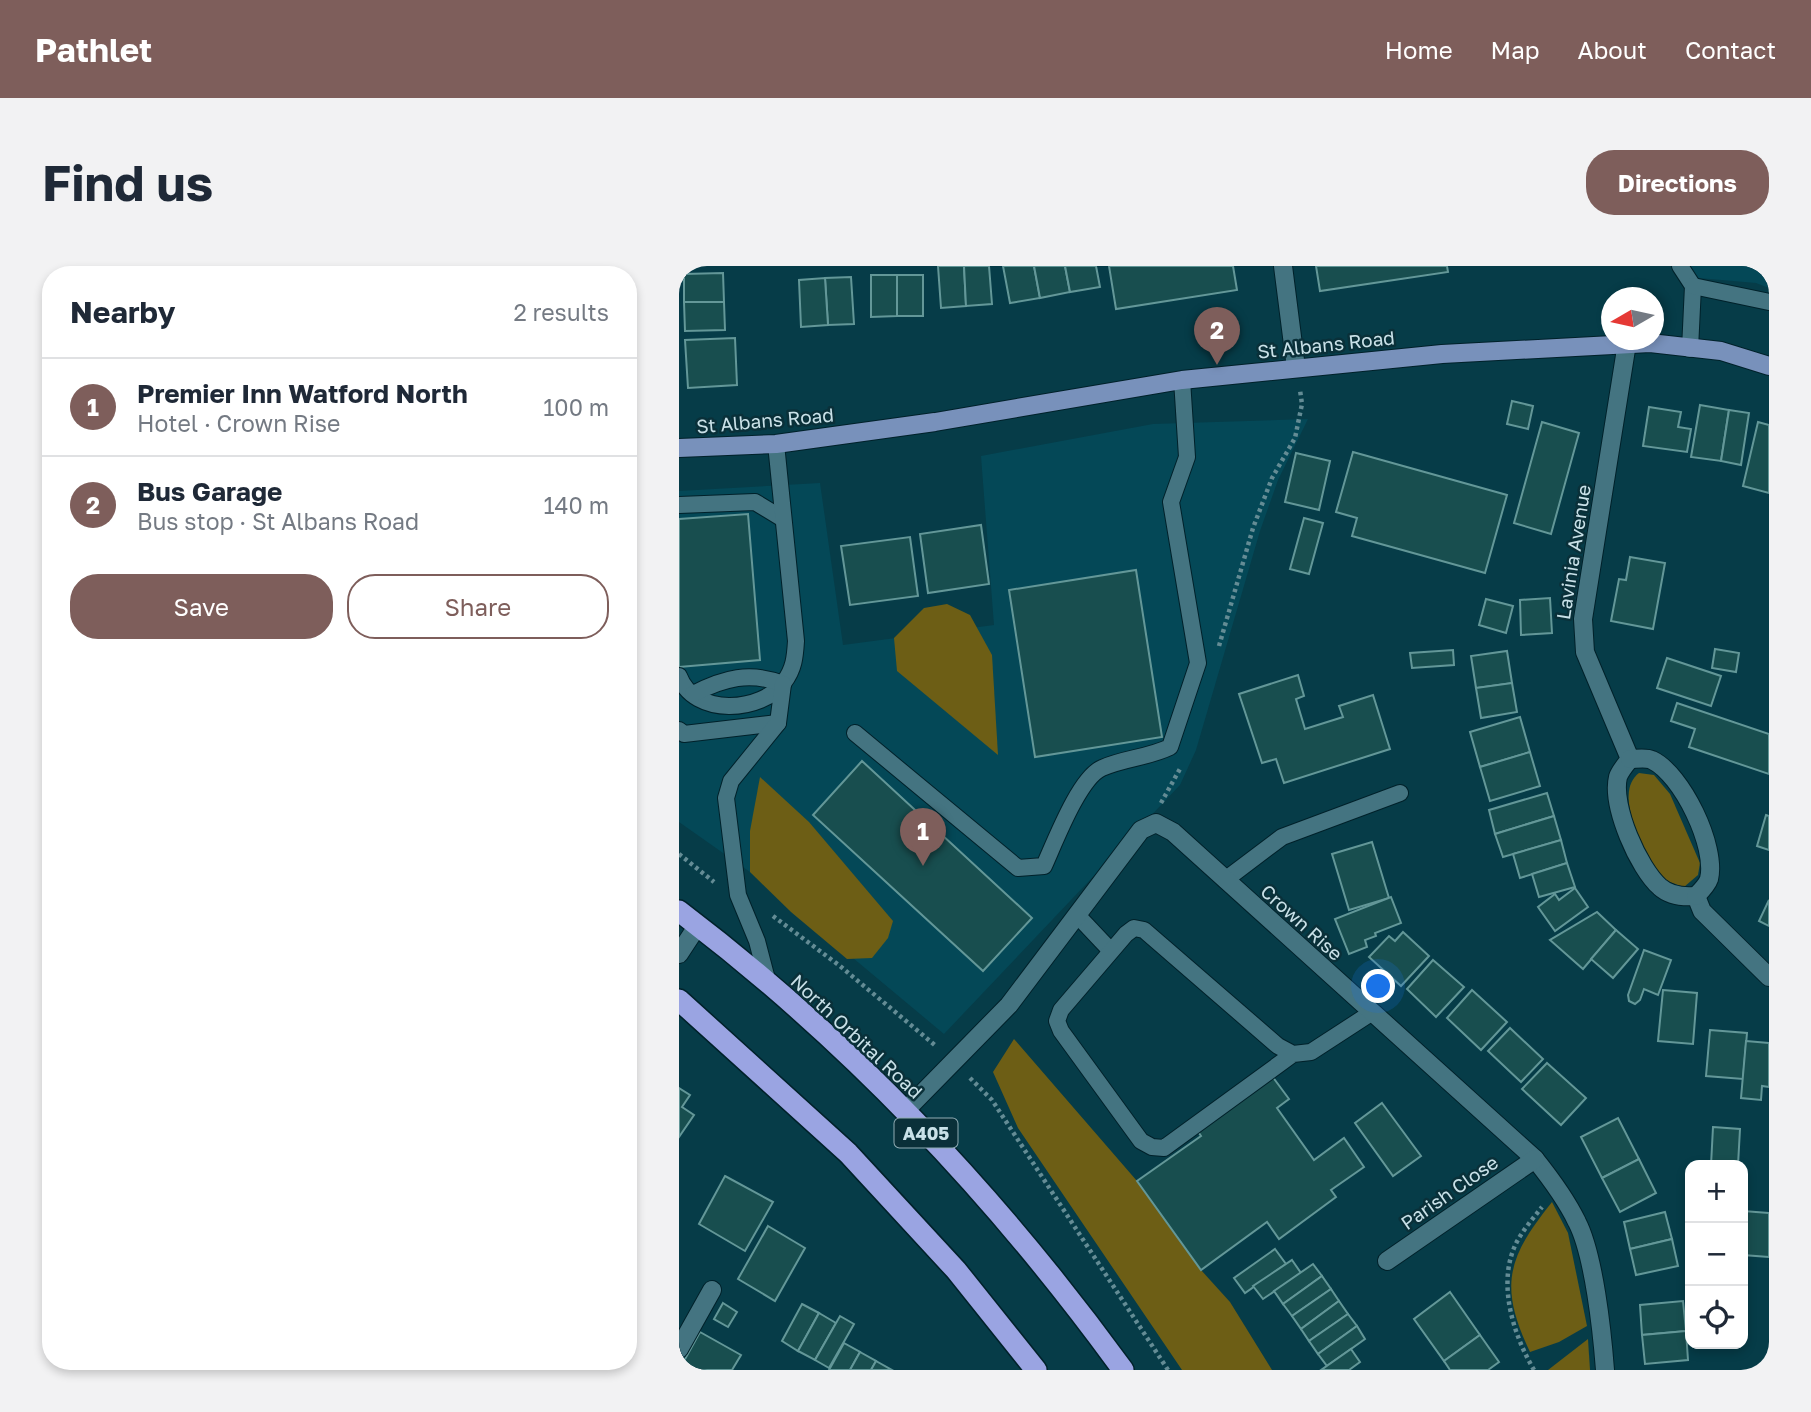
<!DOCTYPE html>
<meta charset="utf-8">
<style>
body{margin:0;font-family:"Golos Text",sans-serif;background:#f2f2f3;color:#1f2937}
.controls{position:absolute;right:21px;bottom:21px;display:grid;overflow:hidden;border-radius:14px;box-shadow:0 4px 10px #0003}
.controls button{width:63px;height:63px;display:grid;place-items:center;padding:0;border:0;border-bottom:2px solid #e0e1e3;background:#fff;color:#1f2937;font:35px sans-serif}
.compass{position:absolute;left:922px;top:21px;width:63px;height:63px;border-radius:50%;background:#fff;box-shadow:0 4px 10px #0003;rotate:261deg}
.you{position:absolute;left:700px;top:721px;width:24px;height:24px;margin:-18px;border:5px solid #fff;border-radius:50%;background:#1a73e8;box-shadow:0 0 0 10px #1a73e833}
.badge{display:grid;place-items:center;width:46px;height:46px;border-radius:50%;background:#7e5e5b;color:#fff;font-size:23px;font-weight:700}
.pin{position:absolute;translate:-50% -58px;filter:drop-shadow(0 2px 4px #0008)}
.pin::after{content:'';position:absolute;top:37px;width:24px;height:21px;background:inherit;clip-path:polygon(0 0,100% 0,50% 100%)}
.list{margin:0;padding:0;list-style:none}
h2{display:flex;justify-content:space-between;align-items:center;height:91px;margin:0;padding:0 28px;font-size:30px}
h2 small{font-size:23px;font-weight:400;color:#747a83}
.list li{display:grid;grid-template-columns:46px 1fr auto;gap:21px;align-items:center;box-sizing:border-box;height:98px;padding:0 28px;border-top:2px solid #e0e1e3}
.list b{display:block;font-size:26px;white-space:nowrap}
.list p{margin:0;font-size:23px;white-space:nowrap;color:#747a83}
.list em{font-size:23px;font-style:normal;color:#747a83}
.actions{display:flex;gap:14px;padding:21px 28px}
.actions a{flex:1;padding:16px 0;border:2px solid #7e5e5b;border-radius:28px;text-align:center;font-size:24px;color:#7e5e5b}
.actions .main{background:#7e5e5b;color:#fff}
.icon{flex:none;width:38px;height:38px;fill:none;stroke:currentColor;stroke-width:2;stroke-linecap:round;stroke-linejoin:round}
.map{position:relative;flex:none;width:1090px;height:1104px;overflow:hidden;border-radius:28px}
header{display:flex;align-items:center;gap:42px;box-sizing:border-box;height:98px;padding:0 35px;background:#7e5e5b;color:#fff}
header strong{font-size:33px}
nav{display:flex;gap:38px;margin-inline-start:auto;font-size:24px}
.intro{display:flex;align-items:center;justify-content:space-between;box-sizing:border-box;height:168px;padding:0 42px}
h1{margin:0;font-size:49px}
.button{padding:18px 32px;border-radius:28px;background:#7e5e5b;color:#fff;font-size:24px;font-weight:700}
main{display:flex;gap:42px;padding:0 42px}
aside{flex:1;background:#fff;border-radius:28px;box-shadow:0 4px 10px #0003}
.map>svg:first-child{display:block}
.built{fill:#044857}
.green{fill:#6d5e15}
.building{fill:#184e4f;stroke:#639798;stroke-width:2}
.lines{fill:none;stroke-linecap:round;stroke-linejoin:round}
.lane-casing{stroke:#00212a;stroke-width:18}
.street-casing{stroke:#00212a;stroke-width:20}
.primary-casing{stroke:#00212a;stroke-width:20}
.highway-casing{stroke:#00212a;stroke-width:24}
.path{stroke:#648c95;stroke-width:4.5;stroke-dasharray:3.5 3.5;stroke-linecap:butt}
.lane{stroke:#447481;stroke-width:16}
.street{stroke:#447481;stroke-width:18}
.primary{stroke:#7891bb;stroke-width:18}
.highway{stroke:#9aa4e2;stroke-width:21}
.labels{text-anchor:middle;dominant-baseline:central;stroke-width:5;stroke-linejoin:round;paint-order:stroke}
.shield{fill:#0a3039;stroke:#90acb4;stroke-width:2}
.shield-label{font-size:18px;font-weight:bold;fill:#c9e1e8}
.street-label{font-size:19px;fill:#c9e1e8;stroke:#0a3039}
</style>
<header>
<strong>Pathlet</strong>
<nav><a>Home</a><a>Map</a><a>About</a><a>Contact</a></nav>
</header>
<div class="intro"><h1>Find us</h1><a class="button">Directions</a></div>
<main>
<aside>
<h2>Nearby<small>2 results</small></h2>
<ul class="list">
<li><span class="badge">1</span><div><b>Premier Inn Watford North</b><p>Hotel · Crown Rise</p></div><em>100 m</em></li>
<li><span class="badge">2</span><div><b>Bus Garage</b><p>Bus stop · St Albans Road</p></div><em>140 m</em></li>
</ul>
<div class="actions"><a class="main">Save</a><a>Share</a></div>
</aside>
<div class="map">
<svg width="1090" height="1104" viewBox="0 0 1090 1104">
<rect width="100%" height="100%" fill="#063c48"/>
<g class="built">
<path d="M1006 0H1090V22L1077 17 1008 11Z"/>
<path d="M629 153 599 214 581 265 517 484 501 519 265 768 71 606 0 556V225L141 217 164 379 315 359 302 190 474 158Z"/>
</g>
<g class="green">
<path d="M268 338 291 349 313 389 319 489 218 405 215 372 245 342Z"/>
<path d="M960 507 975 509 991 528 1021 597 1019 609 1005 621 982 613C968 590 932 528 960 507Z"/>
<path d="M81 511 130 556 214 655 209 672 193 692 168 693 112 646 71 606V565Z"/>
<path d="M335 773 458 915 522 1004 551 1036 593 1104H503L339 862 314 806Z"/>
<path d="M873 936 889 967 908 1060 880 1076 851 1086C819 1019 829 991 873 936Z"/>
<path d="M909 1073 911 1104H869Z"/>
</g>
<g class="building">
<path d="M259 0H285L287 40 262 42Z"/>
<path d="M285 0H310L313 38 287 40Z"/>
<path d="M324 0H355L361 32 331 37Z"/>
<path d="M355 0H386L391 26 361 32Z"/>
<path d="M386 0H417L421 21 391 26Z"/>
<path d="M430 0H554L558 24 437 43Z"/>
<path d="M637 0H768L769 6 641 25Z"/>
<path d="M44 7 45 36H5V8Z"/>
<path d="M192 9H218V50L192 51Z"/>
<rect x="218" y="9" width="26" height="41"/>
<path d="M172 11 175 58 149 59 146 12Z"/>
<path d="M146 12 149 59 122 61 120 14Z"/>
<path d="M5 36H45L46 64 6 65Z"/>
<path d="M56 72 58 119 9 122 6 74Z"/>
<path d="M833 135 854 140 849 163 828 158Z"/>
<path d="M1021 139 1050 144 1042 195 1012 191Z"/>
<path d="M970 141 1002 146 999 161 1012 163 1008 186 964 180Z"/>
<path d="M1050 144 1070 147 1062 199 1042 195Z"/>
<path d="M863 156 900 167 872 268 835 257Z"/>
<path d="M1079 156 1090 159V227L1064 220Z"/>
<path d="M674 186 828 229 806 307 673 270 678 252 657 246Z"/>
<path d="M617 187 651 195 640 244 606 236Z"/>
<path d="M69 248 81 394 0 401V253Z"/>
<path d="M625 252 644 257 630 308 611 303Z"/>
<path d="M302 259 310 318 249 327 241 268Z"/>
<path d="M231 271 239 330 171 339 162 280Z"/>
<path d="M951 291 986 297 974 363 932 355 940 313 947 314Z"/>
<path d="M457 304 483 471 356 491 330 324Z"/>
<path d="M871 332 873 367 842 369 841 334Z"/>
<path d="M807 333 834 340 827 367 800 359Z"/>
<path d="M1036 383 1060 387 1057 406 1033 402Z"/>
<path d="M774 384 775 399 733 402 731 387Z"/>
<path d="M828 385 833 417 797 422 792 390Z"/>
<path d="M988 392 1042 410 1032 440 978 422Z"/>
<path d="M619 409 625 430 617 433 626 463 664 451 660 440 694 429 711 483 605 517 597 493 583 497 560 428Z"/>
<path d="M833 417 838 446 802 452 797 422Z"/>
<path d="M998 437 1090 468V508L1010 481 1016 463 992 455Z"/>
<path d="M841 451 851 486 801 501 791 466Z"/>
<path d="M851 486 861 520 811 535 801 501Z"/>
<path d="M183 495 353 652 304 705 134 549Z"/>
<path d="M868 527 875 550 816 568 810 544Z"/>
<path d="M1087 549 1090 550V584L1078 580Z"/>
<path d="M875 550 882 574 824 591 816 568Z"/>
<path d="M882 574 888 597 841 612 834 588Z"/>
<path d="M693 576 710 632 670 644 653 588Z"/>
<path d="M888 597 896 621 860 631 853 608Z"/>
<path d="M896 622 909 641 876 665 859 641 876 628 880 634Z"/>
<path d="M712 631 722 657 696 667 697 670 686 674 688 681 670 688 656 653Z"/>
<path d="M1090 634V660L1080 655Z"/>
<path d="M918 646 937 664 904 703 871 674Z"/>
<path d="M937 664 959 683 934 712 912 693Z"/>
<path d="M724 666 750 690 722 720 690 691 710 670 716 675Z"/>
<path d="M965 684 992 694 979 729 965 723 961 734 956 738 950 735 949 729Z"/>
<path d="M754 694 785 721 757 751 728 723Z"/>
<path d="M793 724 828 756 802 784 768 752Z"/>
<path d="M984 724 1018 727 1014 778 979 775Z"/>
<path d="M831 762 864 793 842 816 809 785Z"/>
<path d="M1031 764 1068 767 1064 813 1027 810Z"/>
<path d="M1067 775 1090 777V821L1083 820 1082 834 1062 832Z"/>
<path d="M868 797 907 832 882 859 843 823Z"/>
<path d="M593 810 610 833 598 842 635 894 665 872 685 901 652 924 657 931 600 973 588 956 522 1004 458 915 522 870 518 864Z"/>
<path d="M0 822 11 829 3 841 15 849 0 871Z"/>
<path d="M703 837 742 890 714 910 676 857Z"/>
<path d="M939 852 960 893 923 912 902 871Z"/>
<path d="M1034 861 1061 863 1059 899H1032Z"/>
<path d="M960 893 977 927 941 946 923 912Z"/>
<path d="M46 910 94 936 66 985 20 958Z"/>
<path d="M1064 945 1090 947V991L1064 989Z"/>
<path d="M986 946 993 973 951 983 945 956Z"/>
<path d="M89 960 126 982 96 1035 59 1013Z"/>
<path d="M993 973 999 1000 957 1009 951 983Z"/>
<path d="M596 983 607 998 566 1027 555 1012Z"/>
<path d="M613 994 622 1007 584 1033 574 1020Z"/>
<path d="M634 998 643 1010 604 1038 595 1025Z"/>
<path d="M643 1010 652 1023 613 1050 604 1038Z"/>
<path d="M652 1023 660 1035 622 1063 613 1050Z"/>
<path d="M771 1026 801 1069 765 1095 735 1053Z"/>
<path d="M660 1035 669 1048 630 1075 622 1063Z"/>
<path d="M1004 1035 1007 1065 963 1069 961 1039Z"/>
<path d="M44 1037 58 1046 49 1061 35 1053Z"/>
<path d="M123 1038 140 1047 119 1085 103 1075Z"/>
<path d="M140 1047 157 1057 136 1094 119 1085Z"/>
<path d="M669 1048 678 1060 639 1088 630 1075Z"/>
<path d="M161 1050 175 1058 150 1102 136 1094Z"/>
<path d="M678 1060 686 1073 648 1100 639 1088Z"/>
<path d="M1007 1065 1009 1094 966 1098 963 1069Z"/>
<path d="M21 1066 62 1089 53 1104H0Z"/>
<path d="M801 1069 820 1096 809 1104H771L765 1095Z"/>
<path d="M165 1077 181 1086 171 1104H150Z"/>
<path d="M672 1083 681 1096 670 1104H642Z"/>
<path d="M181 1086 197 1095 192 1104H171Z"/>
<path d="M197 1095 213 1104H192Z"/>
</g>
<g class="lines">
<g class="lane-casing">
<g id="lane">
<path d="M1001 0 1014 20 1011 83"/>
<path d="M1014 20 1090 36"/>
<path d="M0 239 76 236 104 253"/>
<path d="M0 410C15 451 83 447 105 416 115 403 116 391 117 375L97 178"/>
<path d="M14 428C45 412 71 405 104 418"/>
<path d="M0 464 5 468 99 457"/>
<path d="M176 467 339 602 365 600C376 576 400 512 423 502 445 492 468 492 491 481L519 397 492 236 508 191 503 114"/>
<path d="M546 614 603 571 721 527"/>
<path d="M398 649 432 685"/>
<path d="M89 717 78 675 59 629 47 532 52 515 99 457 104 418"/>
<path d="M614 788 485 882 473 881 462 875 382 765 378 755 382 744 447 668 455 662 465 664 599 780 614 788 632 786 692 747"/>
</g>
</g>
<g class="street-casing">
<g id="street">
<path d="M604 0 617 102"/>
<path d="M948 77 904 353 906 386 951 493C947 498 941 505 939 511 932 540 960 603 981 621 991 630 1005 631 1017 630L1023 645 1090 711"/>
<path d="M951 493C957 493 967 491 973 494 1003 508 1038 581 1030 613 1028 619 1022 625 1017 630"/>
<path d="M0 688 19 659"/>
<path d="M226 845 330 739 462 564 477 557 494 566 856 893C872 913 887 933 898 956 915 989 923 1065 926 1104"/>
<path d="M708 995 856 893"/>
<path d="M0 1083 33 1024"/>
</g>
</g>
<g class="primary-casing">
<path id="primary" d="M0 182 97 178 256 156 503 114 763 88 971 77 1042 85 1090 100"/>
</g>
<g class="highway-casing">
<g id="highway">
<path d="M0 645C170 774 319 932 444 1104"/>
<path d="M0 734 169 887 277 1004 357 1104"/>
</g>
</g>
<g class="path">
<path d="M540 380 574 262 593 212 616 172 623 138 621 124"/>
<path d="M482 537 502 501"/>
<path d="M0 588 35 616"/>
<path d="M94 650 161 700 257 780"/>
<path d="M291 812 313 834 489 1104"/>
<path d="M855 1104C835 1070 819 1021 835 982 841 967 853 954 863 941"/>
</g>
<use href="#lane" class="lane"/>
<use href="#street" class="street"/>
<use href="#primary" class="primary"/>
<use href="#highway" class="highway"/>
</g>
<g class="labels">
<rect class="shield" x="215.5" y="852.5" width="63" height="29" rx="5"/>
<g class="shield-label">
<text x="247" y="867">A405</text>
</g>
<g class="street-label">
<text transform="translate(647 78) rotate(-6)">St Albans Road</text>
<text transform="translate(86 154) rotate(-5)">St Albans Road</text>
<text transform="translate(894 286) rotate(-81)">Lavinia Avenue</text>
<text transform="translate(623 656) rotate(42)">Crown Rise</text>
<text transform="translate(178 770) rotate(43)">North Orbital Road</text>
<text transform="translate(770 926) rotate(-35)">Parish Close</text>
</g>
</g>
</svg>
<div class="controls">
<button>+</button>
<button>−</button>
<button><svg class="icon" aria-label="locate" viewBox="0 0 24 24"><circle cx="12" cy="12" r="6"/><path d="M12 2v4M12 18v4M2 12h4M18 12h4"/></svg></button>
</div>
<svg class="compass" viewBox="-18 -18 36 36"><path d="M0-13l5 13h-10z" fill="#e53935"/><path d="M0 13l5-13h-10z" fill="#747a83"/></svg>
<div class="you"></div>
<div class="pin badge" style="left:244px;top:600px">1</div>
<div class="pin badge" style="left:538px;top:99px">2</div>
</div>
</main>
